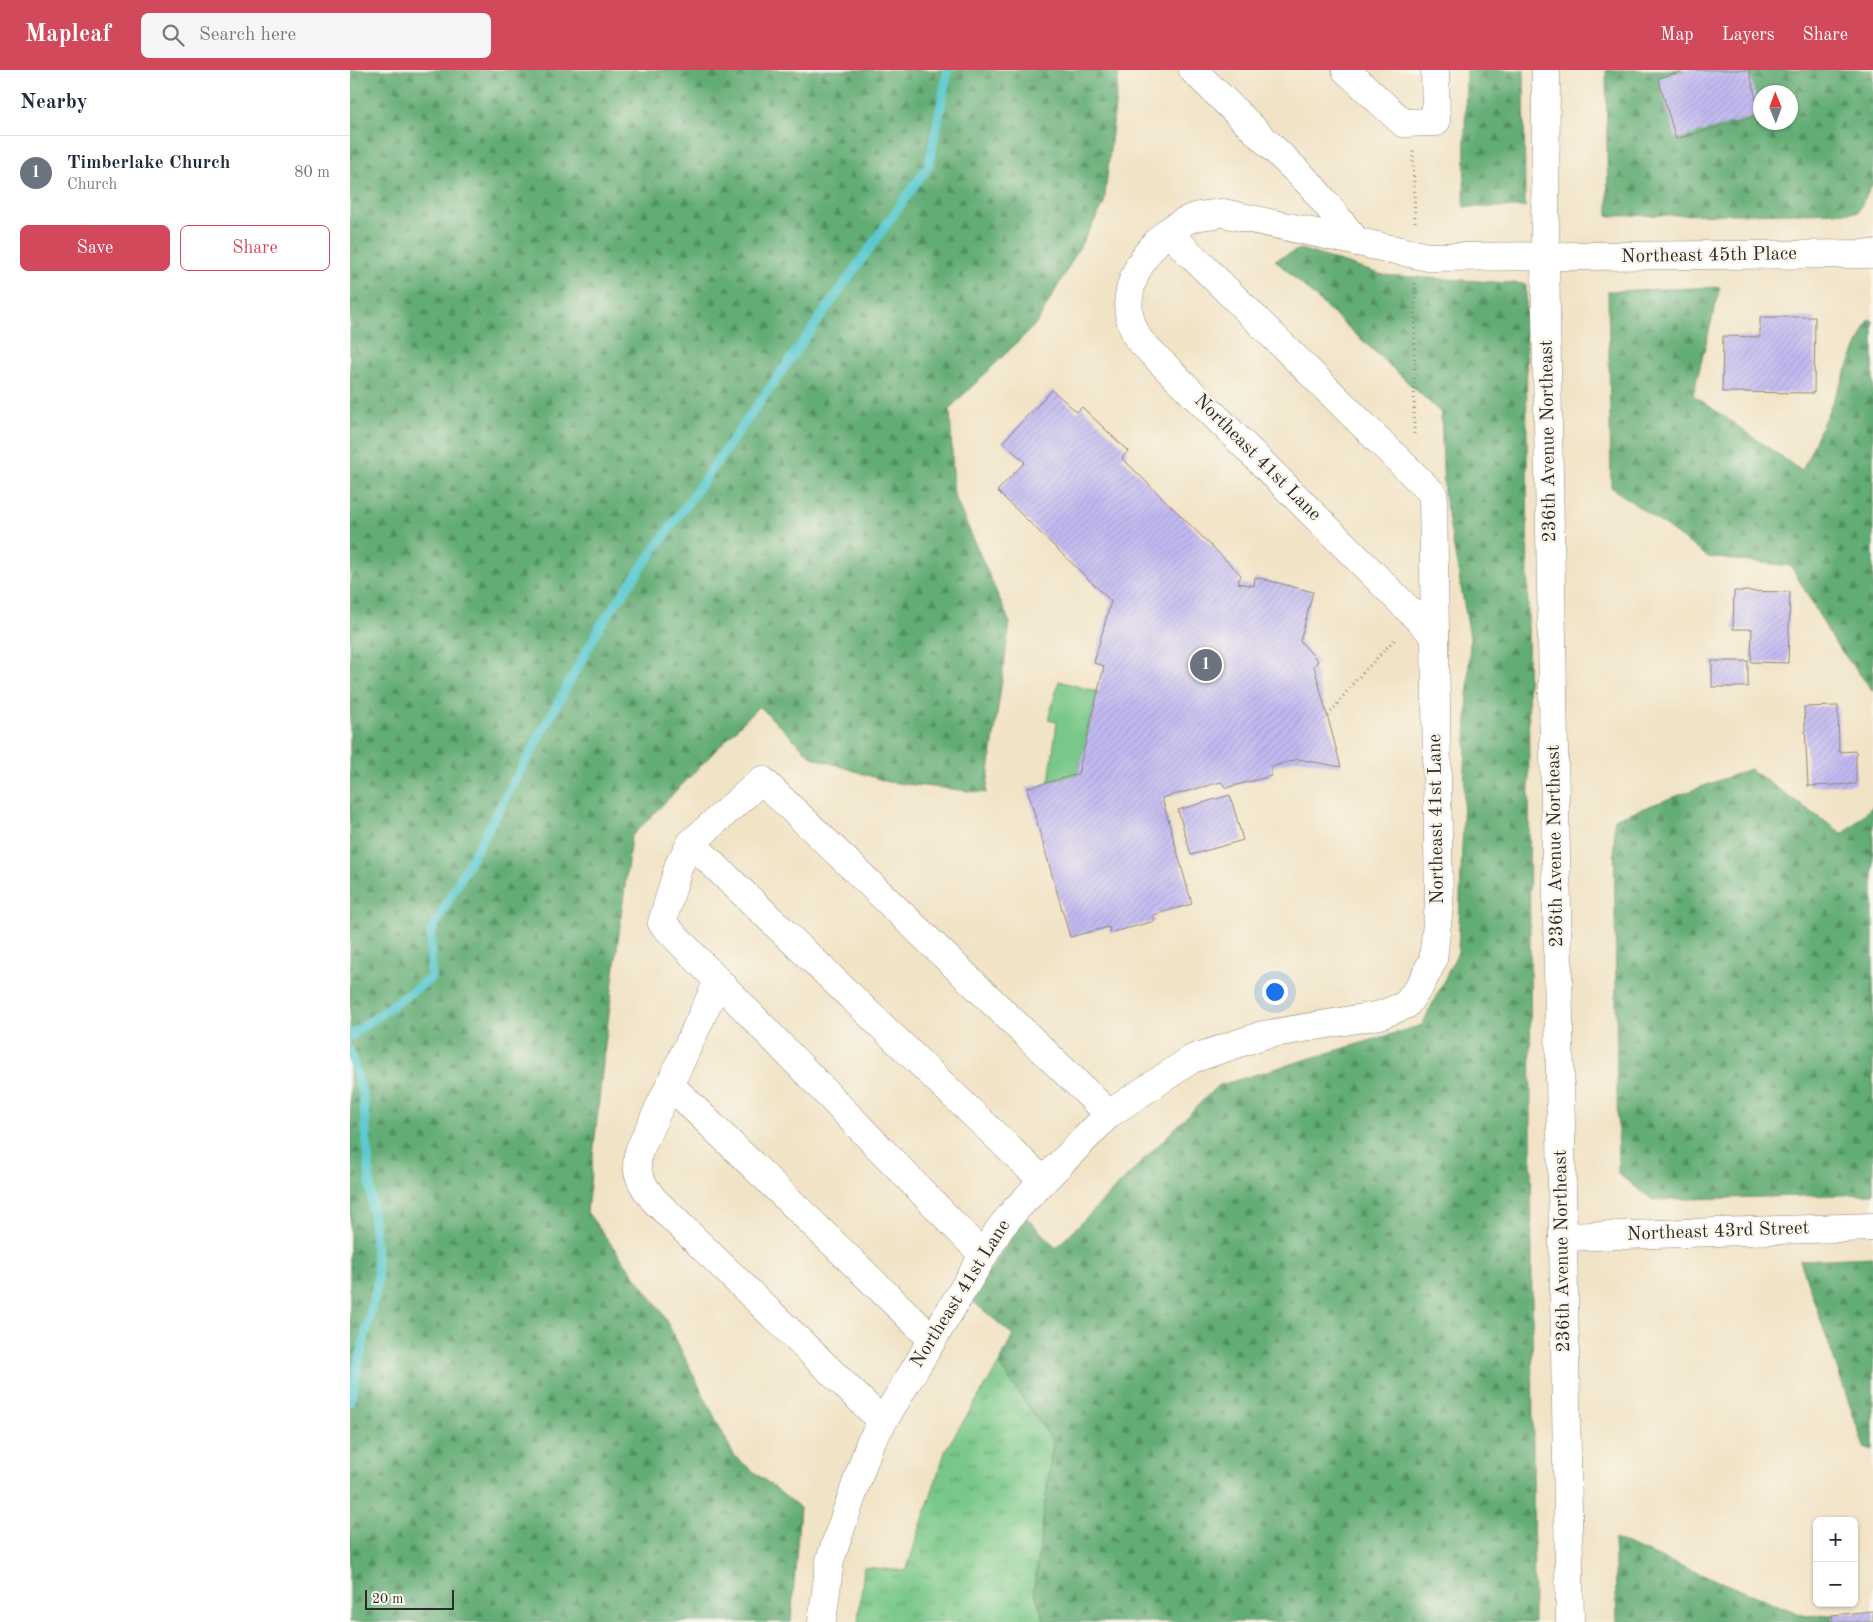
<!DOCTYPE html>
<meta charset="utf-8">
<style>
body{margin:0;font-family:"Old Standard TT",serif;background:#f6f6f7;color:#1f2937}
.controls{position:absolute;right:15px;bottom:15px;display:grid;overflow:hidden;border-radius:8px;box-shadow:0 1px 4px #0004}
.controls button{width:45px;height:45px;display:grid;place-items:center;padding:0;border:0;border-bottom:1px solid #e0e1e3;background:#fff;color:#1f2937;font:25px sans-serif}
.compass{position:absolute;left:1403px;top:15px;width:45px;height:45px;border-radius:50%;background:#fff;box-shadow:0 1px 4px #0004;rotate:359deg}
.scale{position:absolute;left:15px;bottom:12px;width:89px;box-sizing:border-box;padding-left:5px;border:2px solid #2b2b2b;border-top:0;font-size:14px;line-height:18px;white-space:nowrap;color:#2b2b2b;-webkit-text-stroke:4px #fbf7ec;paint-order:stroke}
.you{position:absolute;left:924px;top:921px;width:18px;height:18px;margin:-12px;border:4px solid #fff;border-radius:50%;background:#1a73e8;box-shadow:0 0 0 8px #1a73e833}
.badge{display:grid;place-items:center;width:32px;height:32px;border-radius:50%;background:#d1495b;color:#fff;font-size:16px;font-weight:700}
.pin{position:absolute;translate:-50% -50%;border:2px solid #fff;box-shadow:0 1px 5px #0006}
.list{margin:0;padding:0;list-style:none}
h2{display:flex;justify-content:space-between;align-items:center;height:65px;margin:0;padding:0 20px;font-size:21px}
h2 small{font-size:16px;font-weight:400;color:#747a83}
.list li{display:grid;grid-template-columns:32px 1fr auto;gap:15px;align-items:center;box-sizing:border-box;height:75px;padding:0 20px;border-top:1px solid #e0e1e3}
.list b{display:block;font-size:19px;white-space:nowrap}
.list p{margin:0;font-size:16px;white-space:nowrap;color:#747a83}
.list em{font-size:16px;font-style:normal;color:#747a83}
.actions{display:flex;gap:10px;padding:15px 20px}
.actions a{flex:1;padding:11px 0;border:1px solid #d1495b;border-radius:8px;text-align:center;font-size:18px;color:#d1495b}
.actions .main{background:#d1495b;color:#fff}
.icon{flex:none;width:28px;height:28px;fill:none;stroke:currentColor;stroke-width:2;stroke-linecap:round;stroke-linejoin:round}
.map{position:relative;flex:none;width:1523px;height:1552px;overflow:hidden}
header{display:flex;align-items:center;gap:30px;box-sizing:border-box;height:70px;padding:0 25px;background:#d1495b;color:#fff}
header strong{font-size:24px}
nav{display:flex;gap:28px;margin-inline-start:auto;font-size:18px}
.search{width:350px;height:45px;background:#f6f6f7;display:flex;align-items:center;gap:12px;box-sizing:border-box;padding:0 18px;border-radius:8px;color:#747a83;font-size:19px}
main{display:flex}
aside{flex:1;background:#fff}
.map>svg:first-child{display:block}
.grass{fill:url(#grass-tufts);stroke:#527a5a}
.forest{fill:url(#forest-firs);stroke:#466c50;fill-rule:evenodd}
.green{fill:#79c889;stroke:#527a5a}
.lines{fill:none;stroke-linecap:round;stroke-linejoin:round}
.stream{stroke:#5ccad0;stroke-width:9}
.building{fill:url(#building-hatch)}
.minor-casing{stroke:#8e8778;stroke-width:29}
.path{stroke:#8e8778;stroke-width:3;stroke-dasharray:1 4;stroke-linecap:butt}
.minor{stroke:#fff;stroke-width:28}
.labels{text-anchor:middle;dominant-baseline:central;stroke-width:5;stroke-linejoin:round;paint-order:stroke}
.street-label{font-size:19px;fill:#2b2b2b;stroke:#fbf7ec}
</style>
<header>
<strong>Mapleaf</strong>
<div class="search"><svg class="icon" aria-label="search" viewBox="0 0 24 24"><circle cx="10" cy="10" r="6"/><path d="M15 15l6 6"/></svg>Search here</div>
<nav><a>Map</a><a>Layers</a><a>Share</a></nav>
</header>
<main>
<aside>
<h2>Nearby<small></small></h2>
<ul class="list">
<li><span class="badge" style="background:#6b7280">1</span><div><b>Timberlake Church</b><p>Church</p></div><em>80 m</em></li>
</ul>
<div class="actions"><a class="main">Save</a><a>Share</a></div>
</aside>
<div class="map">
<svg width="1523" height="1552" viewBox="0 0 1523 1552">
<defs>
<pattern id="grass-tufts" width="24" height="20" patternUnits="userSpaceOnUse" patternTransform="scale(1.25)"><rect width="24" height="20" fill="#79c889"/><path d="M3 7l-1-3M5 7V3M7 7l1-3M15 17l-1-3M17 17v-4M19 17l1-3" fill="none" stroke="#63a370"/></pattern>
<pattern id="forest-firs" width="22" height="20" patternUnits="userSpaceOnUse" patternTransform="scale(1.25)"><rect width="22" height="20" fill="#62ac75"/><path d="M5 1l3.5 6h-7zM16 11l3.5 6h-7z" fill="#518c60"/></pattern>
<pattern id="building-hatch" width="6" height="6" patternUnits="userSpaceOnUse" patternTransform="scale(1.25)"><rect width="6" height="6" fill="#c1b9f1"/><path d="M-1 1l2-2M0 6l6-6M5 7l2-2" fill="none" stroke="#a69fcf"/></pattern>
</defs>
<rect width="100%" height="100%" fill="#fbf7ec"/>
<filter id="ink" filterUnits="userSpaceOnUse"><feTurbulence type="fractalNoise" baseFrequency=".02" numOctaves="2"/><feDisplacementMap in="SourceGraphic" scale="10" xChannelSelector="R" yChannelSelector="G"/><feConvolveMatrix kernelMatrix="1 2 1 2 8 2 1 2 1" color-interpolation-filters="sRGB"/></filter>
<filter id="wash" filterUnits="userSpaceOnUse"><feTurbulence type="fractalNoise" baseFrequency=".0096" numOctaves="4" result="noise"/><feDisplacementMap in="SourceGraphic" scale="20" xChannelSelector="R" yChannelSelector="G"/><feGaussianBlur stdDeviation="1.12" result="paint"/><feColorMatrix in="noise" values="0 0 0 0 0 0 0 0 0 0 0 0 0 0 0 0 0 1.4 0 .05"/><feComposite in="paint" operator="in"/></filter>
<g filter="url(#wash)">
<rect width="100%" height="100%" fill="#f1e3c6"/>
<path class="grass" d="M649 1294 703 1372 684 1520 695 1552H508L514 1497 556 1501 596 1379Z"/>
<g class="forest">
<path d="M0 0H769L754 134 687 253 600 338 604 425 660 553 636 723 538 712 462 687 409 636 281 767 254 984 237 1142 312 1242 384 1386 450 1438 441 1552H0Z"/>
<path d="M1116 0H1174L1175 137H1114Z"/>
<path d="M1256 0H1523V113L1508 142 1258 146ZM1410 22H1440V52H1410Z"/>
<path d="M950 179 1033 205 1176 214 1184 1552H695L684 1520 703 1372 649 1294 663 1265 620 1229 676 1147 706 1178 867 1016 1072 955 1108 882 1120 567 1094 424 1091 343 925 190Z"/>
<path d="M1370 217 1343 325 1452 401 1519 249 1523 251V621L1485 573 1441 496 1358 487 1261 417 1258 221Z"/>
<path d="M1400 699 1493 764 1523 736V1124L1303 1130 1268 1104 1264 749Z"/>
<path d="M1523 1187V1380L1514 1377 1450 1190Z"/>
<path d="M1264 1469 1455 1546 1523 1543V1552H1267Z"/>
</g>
<path class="green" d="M709 611 748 622 728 704 699 712 707 652 698 650Z"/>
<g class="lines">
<g class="stream">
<path d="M0 966 81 908V862L252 553 579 95 598 0"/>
<path d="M0 981 13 1025 28 1210 0 1331"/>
</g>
</g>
<g id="blocks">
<g class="building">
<path d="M1337 0H1399L1410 45 1326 69 1308 8Z"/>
<path d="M1410 247H1465L1464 323 1372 322 1373 266 1410 267Z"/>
<path d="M702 320 727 342 732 337 778 381 772 388 891 505 888 513 904 516 905 507 963 522 950 571 968 591 964 596 991 697 948 689 921 697V706L876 718 871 712 812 728 842 834 803 845 805 851 760 863 759 857 720 867 677 718 728 704 754 596 744 593 761 531 647 421 675 392 652 372Z"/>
<path d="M1384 521 1440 522 1438 593 1401 592 1402 559H1383Z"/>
<rect x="1362" y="591" width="36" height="26"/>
<path d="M1488 636 1489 682 1506 681V714L1458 716 1454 637Z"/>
<path d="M880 725 893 770 841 785 828 740Z"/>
<path d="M1523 1541V1552H1483L1482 1545Z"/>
</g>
</g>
</g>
<g filter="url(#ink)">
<use href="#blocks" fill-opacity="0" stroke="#8e8778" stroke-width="1"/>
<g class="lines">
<g class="minor-casing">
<g id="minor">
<path d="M843 0 960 114 1007 172"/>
<path d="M996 0 1053 53 1086 52 1085 0"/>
<path d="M1196 0 1195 187 1220 1552"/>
<path d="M818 162 1083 424 1085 566"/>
<path d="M341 773 329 795 312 853 633 1185"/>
<path d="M368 911 289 1081C283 1101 292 1115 304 1130L533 1352"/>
<path d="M320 1015 582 1269"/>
<path d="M693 1111 341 773 412 710 759 1044"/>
<path d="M1213 1167 1523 1157"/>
<path d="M472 1552 480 1490 520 1373 650 1158 666 1139 759 1044 842 989 913 965 1030 945 1056 935 1071 914 1083 890 1089 835 1085 566 788 269C785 261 780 252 779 244 773 205 809 157 846 147 854 145 864 144 873 143L1078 187 1523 184"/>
</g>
</g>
<g class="path">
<path d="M1063 81 1065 154"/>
<path d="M1064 364 1065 213"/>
<path d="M978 646 1004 612 1047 567"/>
</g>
<use href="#minor" class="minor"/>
</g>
</g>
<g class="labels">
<g class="street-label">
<text transform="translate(1359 186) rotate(-1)">Northeast 45th Place</text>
<text transform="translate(1199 371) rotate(-91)">236th Avenue Northeast</text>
<text transform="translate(907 388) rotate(45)">Northeast 41st Lane</text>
<text transform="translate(1087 749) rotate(-91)">Northeast 41st Lane</text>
<text transform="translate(1206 776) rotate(-91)">236th Avenue Northeast</text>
<text transform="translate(1368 1162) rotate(-2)">Northeast 43rd Street</text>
<text transform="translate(1213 1181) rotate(-91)">236th Avenue Northeast</text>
<text transform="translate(611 1224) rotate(-58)">Northeast 41st Lane</text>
</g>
</g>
</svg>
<div class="controls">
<button>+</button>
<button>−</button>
</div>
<svg class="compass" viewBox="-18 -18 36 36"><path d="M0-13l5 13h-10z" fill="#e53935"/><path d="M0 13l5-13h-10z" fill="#747a83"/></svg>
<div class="scale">20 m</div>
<div class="you"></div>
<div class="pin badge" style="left:856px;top:595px;background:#6b7280">1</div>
</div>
</main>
